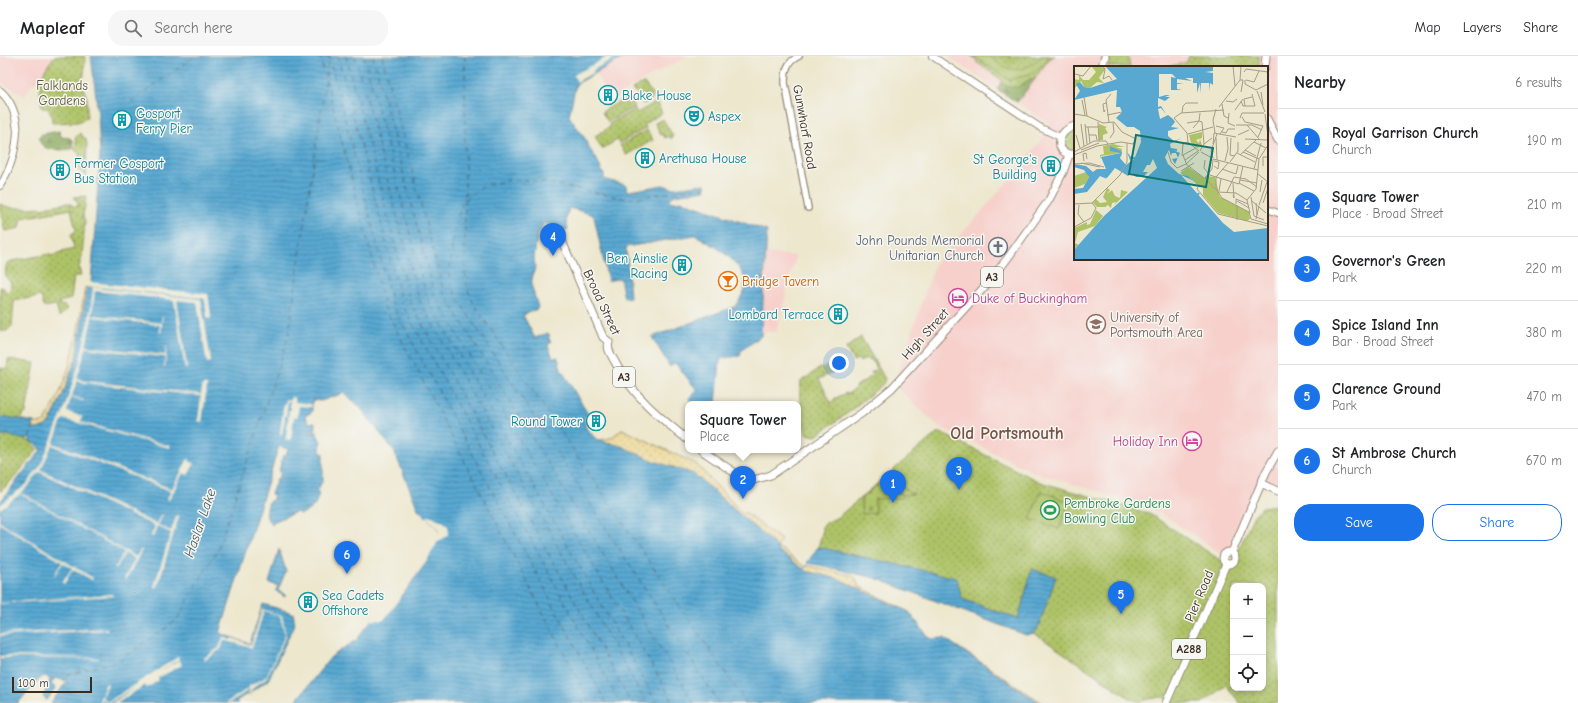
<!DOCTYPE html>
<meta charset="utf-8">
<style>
body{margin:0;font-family:"Comic Neue",sans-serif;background:#f6f6f6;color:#202124}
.controls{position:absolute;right:12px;bottom:12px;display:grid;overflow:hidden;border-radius:8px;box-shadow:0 2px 6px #0003}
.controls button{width:36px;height:36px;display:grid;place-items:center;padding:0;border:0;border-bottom:1px solid #e0e0e0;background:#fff;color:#202124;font:20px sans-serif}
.scale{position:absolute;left:12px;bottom:10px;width:80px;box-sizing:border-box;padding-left:4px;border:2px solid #3b2a1e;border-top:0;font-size:11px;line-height:14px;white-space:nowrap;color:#3b2a1e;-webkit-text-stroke:3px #f6f6f2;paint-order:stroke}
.you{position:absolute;left:839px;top:307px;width:14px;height:14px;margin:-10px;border:3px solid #fff;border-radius:50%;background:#1a73e8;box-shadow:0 0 0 6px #1a73e833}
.badge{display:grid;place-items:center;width:26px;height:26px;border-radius:50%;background:#1a73e8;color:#fff;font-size:13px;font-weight:700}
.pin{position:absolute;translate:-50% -33px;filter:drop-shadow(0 1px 2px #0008)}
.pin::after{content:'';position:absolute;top:21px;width:14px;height:12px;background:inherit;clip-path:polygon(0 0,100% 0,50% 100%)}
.popup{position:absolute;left:685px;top:345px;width:116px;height:52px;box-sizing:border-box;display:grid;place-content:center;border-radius:8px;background:#fff;filter:drop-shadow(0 1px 3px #0005);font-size:13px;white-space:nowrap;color:#757577}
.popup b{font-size:15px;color:#202124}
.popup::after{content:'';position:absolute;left:50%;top:100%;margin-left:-8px;border:8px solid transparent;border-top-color:#fff}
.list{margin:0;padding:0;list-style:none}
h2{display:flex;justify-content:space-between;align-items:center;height:52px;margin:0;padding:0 16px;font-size:17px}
h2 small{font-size:13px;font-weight:400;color:#757577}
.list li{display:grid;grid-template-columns:26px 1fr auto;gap:12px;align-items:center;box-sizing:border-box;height:64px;padding:0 16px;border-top:1px solid #e0e0e0}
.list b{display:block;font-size:15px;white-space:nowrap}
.list p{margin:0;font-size:13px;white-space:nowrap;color:#757577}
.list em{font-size:13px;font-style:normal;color:#757577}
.actions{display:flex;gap:8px;padding:12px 16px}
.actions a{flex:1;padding:9px 0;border:1px solid #1a73e8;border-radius:16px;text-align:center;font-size:14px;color:#1a73e8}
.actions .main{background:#1a73e8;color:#fff}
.icon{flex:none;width:22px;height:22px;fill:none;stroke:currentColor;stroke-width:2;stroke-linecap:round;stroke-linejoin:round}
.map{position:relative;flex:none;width:1278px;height:647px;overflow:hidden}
header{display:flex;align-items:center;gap:24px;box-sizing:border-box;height:56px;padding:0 20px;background:#fff;border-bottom:1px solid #e0e0e0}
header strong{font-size:19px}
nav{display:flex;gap:22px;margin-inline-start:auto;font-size:14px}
.search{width:280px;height:36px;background:#f6f6f6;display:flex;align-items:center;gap:10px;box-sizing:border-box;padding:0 14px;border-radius:16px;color:#757577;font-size:15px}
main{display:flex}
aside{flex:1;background:#fff}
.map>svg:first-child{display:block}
.built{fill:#f7d0cb;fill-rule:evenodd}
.green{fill:url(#green-dots);stroke:#747642;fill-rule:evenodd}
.forest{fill:url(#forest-firs);stroke:#626a3d}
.sand{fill:url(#sand-dots);stroke:#94825e}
.cemetery{fill:url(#cemetery-stones);stroke:#747642}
.pitch{fill:#aec367;stroke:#747642}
.water{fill:url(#water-rules);stroke:#4a6978}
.pier{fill:#ede7cd}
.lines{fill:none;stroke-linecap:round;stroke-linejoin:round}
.stream{stroke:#58a8d2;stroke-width:1.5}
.ferry{stroke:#45565d;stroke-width:1;stroke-dasharray:5 4;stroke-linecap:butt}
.tertiary-casing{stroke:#948876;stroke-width:8}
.secondary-casing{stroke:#948876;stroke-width:8}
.primary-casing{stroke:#948876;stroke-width:9}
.tertiary{stroke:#fff;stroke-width:5.5}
.secondary{stroke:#fff;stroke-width:6}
.primary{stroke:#fff;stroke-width:7}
.labels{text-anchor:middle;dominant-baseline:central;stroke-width:3;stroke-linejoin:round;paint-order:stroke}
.shield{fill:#f6f6f2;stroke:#73675e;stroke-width:1}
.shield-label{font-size:12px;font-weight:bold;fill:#3b2a1e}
.park-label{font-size:13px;fill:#5e5834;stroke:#f6f6f2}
.culture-label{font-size:13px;fill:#0d838f;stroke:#f6f6f2;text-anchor:start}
.street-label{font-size:13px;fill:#3b2a1e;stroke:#f6f6f2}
.worship-label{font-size:13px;fill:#5b616d;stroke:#f6f6f2;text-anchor:end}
.food-label{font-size:13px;fill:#c56008;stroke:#f6f6f2;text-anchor:start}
.hotel-label{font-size:13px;fill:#b23c85;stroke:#f6f6f2;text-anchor:start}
.education-label{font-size:13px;fill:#785e54;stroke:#f6f6f2;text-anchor:start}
.leisure-label{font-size:13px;fill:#27864d;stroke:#f6f6f2;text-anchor:start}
.water-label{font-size:14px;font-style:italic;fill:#45565d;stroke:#f6f6f2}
.district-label{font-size:17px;font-weight:bold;fill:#785345;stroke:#f6f6f2}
.inset-river{fill:none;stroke:#58a8d2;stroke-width:2}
.inset-road{fill:none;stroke:#a69b87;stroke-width:1}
.view{fill:#0f766e;fill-opacity:0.15;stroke:#0f766e;stroke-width:2}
.inset-edge{fill:none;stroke:#3b2a1e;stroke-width:2}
</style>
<header>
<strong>Mapleaf</strong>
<div class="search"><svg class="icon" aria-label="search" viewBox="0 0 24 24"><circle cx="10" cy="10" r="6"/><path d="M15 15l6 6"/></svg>Search here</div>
<nav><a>Map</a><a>Layers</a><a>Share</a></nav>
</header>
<main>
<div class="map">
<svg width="1278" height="647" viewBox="0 0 1278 647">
<defs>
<pattern id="green-dots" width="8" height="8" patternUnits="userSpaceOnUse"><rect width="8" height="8" fill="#aec367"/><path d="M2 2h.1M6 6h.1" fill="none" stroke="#8f9f54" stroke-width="1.8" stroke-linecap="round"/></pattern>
<pattern id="forest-firs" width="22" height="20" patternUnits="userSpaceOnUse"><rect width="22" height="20" fill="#8aa95c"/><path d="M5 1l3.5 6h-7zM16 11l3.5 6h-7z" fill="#728a4b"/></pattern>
<pattern id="sand-dots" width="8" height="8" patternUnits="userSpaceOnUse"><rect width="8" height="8" fill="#eeda9e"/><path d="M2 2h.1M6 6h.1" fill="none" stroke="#cdbb88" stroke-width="1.8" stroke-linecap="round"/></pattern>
<pattern id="cemetery-stones" width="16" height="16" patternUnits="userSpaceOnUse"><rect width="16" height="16" fill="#aec367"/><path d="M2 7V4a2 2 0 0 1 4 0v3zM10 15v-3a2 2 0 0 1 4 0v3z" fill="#8f9f54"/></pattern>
<pattern id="water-rules" width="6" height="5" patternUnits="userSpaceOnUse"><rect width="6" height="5" fill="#58a8d2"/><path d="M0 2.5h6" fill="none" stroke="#4a89aa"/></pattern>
</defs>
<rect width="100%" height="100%" fill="#f6f6f2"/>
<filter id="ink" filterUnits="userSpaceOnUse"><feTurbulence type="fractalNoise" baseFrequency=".025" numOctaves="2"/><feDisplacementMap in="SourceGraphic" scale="8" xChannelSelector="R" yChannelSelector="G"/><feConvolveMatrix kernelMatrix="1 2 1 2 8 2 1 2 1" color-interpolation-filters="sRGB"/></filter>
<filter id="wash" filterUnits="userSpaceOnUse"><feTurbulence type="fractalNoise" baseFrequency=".012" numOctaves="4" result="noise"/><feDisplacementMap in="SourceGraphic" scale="16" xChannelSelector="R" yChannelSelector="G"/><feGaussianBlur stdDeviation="0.9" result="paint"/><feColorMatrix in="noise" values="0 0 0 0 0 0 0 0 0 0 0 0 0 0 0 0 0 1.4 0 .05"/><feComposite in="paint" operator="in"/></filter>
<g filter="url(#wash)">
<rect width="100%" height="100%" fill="#ede7cd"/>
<g class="built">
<path d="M0 0H54L35 27 33 26 25 40 0 26Z"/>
<path d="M626 0H688L629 32V34L611 44 595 17Z"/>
<path d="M947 0H1278V435L1262 427 1235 487 1223 499 1159 456 1140 448 1036 417 938 370 894 329 935 208 1003 131 1048 76 1049 68ZM1075 11H1267V203H1075Z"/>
<path d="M766 197 796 200 776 276H766L762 279Z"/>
</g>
<g class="green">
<path d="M55 0H85L84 19 81 25 87 42V62L78 66 52 67 51 57 47 52H42C39 28 38 20 55 0Z"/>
<path d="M971 0H1055L1050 2 1017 46 997 33 1002 24 976 6 977 4Z"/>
<path d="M1111 0H1128L1130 11H1108Z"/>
<path d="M1189 0H1259V11H1167L1187 6Z"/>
<path d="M645 28 652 39 651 44 643 48 636 35 634 36 632 33 641 28Z"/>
<path d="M628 41 634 51 608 66 602 56Z"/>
<path d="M656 46 662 57 644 68 646 72 619 87 617 84 602 93 595 80 610 71 609 68 635 53 637 57Z"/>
<path d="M663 63 673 80 671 83 670 80 665 82 663 78 661 79 655 67Z"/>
<path d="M647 74 653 84 626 99 620 89Z"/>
<path d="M1075 74V95H1072L1065 91 1064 86 1065 80Z"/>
<path d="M80 77 86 83 87 88 86 120 76 112 80 108 79 98 74 93 76 88 75 82Z"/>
<path d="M86 140 85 150 83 159 85 165 82 201 79 211 81 220H74L71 243 59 246 60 249 65 250 68 253 59 261 56 249 44 251 41 240 14 245 12 270 7 275H0V231L4 232 5 236 10 235 11 226C4 223 5 214 7 207L11 205 49 198 50 200 62 197V196L74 193 71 178 76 175 71 153 22 162 20 172 5 175 0 155V148C12 154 26 152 40 151L42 153 48 150 63 148V147H69L75 151 79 149 74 141Z"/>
<path d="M861 281 885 323 883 328 845 359 816 380 807 378C800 365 798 339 801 325L822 311 823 313 830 308V306L835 315 819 323 831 347 834 345V343L846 337 847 338 855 333V331L873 319 871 316 877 313 871 303 868 304 867 302 860 306 858 303 853 305 846 292Z"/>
<path d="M8 303 35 307 26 357 18 364 7 361 0 362V312L7 313Z"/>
<path d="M937 377H941L953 383 1040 426 1148 457 1231 511 1254 459 1262 451 1278 449V647H1240L1226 629 1202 647H1173L1163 641 1153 642 1140 646 1131 643 1034 577 1038 572 1056 521 1032 513 1018 563 962 543 956 522 818 491 823 474 821 472 826 467 838 461ZM1233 530H1263V632H1233Z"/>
<path d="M7 379C17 381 34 383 37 394L14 422 0 436V381Z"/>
</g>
<g class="forest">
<path d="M1036 22 1017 46 997 33 1001 27C1021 38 1019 25 1036 22Z"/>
<path d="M60 75 61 81 70 82 73 85 72 93C61 94 41 97 39 82L42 78Z"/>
</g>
<g class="sand">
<path d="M85 231 89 232 78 297 62 349 45 374 32 373 30 371 34 366 33 372 34 367H43L45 365C70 325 78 278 85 231Z"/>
<path d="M622 373 696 408 743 458 745 456 781 484 777 490 805 511 809 510 854 520 859 530 909 556 929 582 933 583 944 582 1043 647H1012L812 525 599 384 611 382Z"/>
</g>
<path class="cemetery" d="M890 418 909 437H914V438L902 439V442L875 443V457L862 458 861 443Z"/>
<g class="pitch">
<path d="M973 0C978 0 984 0 989 1 994 3 999 8 1005 11 1018 17 1032 11 1041 0H1049C1040 16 1026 19 1010 24Z"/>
<path d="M1041 435 1069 446 1059 473 1030 463Z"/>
</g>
<g class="water">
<path d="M91 0H626L576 28 569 60 586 84 587 89 596 102 604 119V123L626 129 627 135H629L663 129 673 132 705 128 706 134 675 139 669 143 672 146 681 145 767 175 761 280 741 295 740 300 723 302 720 305 716 348H695L689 342 697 334 675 307 670 311 652 281 736 250C739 244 744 237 745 230 748 209 711 187 695 179L626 191 630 241 624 242 620 222 608 225 594 161 591 158 569 152 566 164 568 173 556 177 554 170 549 167 548 169 544 166 537 181 534 202 535 211 531 228 538 251 537 253 523 259 535 282 548 277 550 280 548 281 551 286 548 289 553 302 558 301 561 313 588 358 584 362 586 372 596 383 621 390 654 405 694 418 776 490 779 495 806 515 839 523 909 556 929 582 933 583 944 582 1040 647H294L331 601 356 584 373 562 384 564 426 506 440 474 418 453 394 395 359 350 343 336 341 338 321 345 312 344V356L305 360 309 367 315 366V373L308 377V378L316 375 321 386 320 397H323V424L317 435 319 437C315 451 314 452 301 458L296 456 273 466 272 468C263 461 267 454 269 445H272L274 439 271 438 277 422 279 423 281 416 279 415 283 399 286 400 288 393 279 390 220 577 250 588 263 548 293 557 295 567 268 624 252 635 249 639 247 638 236 645 238 647H51L67 625 55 622 51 628 56 632 47 644 43 641 50 624 46 620 41 621 18 647H0V446L41 394 36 388 30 385 31 377 30 378V382L21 383 7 379 0 381V362L7 361 34 366 32 373C40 373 45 371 50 366L63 338 76 302 87 231 91 227 100 100 98 58Z"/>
<path d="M818 491 957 522 962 543 1018 563 1032 513 1056 521 1038 572 1034 577 1026 579 875 522 819 509 807 507Z"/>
<path d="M279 493 286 515 278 534 285 539V541L276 535 278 530 269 527Z"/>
</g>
<g class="pier">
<path d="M609 0H618L593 14 594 16 577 26 574 19Z"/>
<path d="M89 226 208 238 211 261 210 263 207 261 205 244 203 242 87 230 105 233 201 243 211 306 207 307 197 246 177 244 187 312 185 313 174 244 95 235 92 259 161 267 162 260H163L161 277H160V269L92 261 86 290 165 299 166 291H167L165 311H164L165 301 86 292 77 322 85 325 201 338 203 329H207L202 366 198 365 201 340 85 327 77 324 72 340 84 344 83 345 71 341 67 356 82 360 81 366 170 390V392L63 363 53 387 172 433 188 403H190L189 405 194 408 188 419 183 417 169 444 167 443 171 435 52 389 41 414 156 468 161 458 163 459 158 469 171 475 177 459 179 460 157 532 154 531 171 477 157 470 153 481 151 480 155 470 39 416 28 431 21 437 136 501 141 493 142 494 126 524 124 523 135 503 125 497 116 513 115 512 124 496 33 445 20 438 0 453V449L27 428 41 409 65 351 80 304 90 257 93 232 85 231Z"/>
<path d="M291 341 295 342V346L311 348 312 351 299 350 297 361H294L291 382 289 384 286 383 289 354H291V351H290V345H288L286 360H284L285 362 282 378H280L284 347H286V343L290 344Z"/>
<path d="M432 460 447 468 449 475 447 480 438 485 426 506 384 564H371L356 584 335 596 355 582 371 560 383 562 424 505 435 481 440 474 426 461Z"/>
<path d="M0 466 93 522 92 524 73 513 64 528 62 527 72 512 63 507 55 519H54L62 506 0 468Z"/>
<path d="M112 538 113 540 0 548V547Z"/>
<path d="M262 553 282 560 286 580 266 623 255 630 249 639 248 637 251 633 229 647H226L249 632V630L266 621 285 579 280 560 264 555 252 592 224 584 221 593 205 604 204 602 219 592 223 581 231 584 232 582 251 589Z"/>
<path d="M107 572V574L0 580V578Z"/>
<path d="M0 600 99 602V603L0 602Z"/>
<path d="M178 601 179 603 158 617 179 604 182 609 158 622 159 624 147 632 145 629 117 647H112L137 630 112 645 109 647 101 643 100 647H98L106 627 108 628 102 642 109 645Z"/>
</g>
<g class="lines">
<path class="stream" d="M804 513 808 508"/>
<g class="ferry">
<path d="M320 0 325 21"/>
<path d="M338 0 402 248 620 647"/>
<path d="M346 0 410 246 631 647"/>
<path d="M355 0 419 244 646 647"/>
<path d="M364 0 427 242 657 647"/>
<path d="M373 0 435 240 674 647"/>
<path d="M382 0 444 237 694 647"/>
<path d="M465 0V212C466 230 469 242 479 256L746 647"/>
<path d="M329 1 393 250 606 647"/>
<path d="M326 24 385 252 590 647"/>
<path d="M131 46 195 0"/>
<path d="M705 131 627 143 538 125 509 124 483 130 468 141 462 148 455 169 449 218 453 232 458 243 719 647"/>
<path d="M67 619 120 604 176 565 218 493 288 282 329 0"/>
</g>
</g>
</g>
<g filter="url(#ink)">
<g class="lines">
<g class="tertiary-casing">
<path id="tertiary" d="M799 0C787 6 785 14 785 27L808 152"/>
</g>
<g class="secondary-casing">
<g id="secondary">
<path d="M932 0 1041 72 1060 81"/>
<path d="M0 130C11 112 17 93 17 72"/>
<path d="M1267 153 1278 157"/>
</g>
</g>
<g class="primary-casing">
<g id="primary">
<path d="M1102 11 1105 0"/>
<path d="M1265 11 1266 0"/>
<path d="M0 35C11 44 16 59 17 72"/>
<path d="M1267 63 1278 84"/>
<path d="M1075 70C1053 76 1056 101 1075 98"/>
<path d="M562 185 600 274 603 281 609 286C606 293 612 300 615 306 632 339 659 361 688 384"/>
<path d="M701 394 744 423 750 425 771 419 862 357 892 332 988 227 1007 203 1049 144 1063 116 1069 99"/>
<path d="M1261 427 1278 435"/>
<circle cx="1229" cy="502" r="6"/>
<path d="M1232 496 1266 416 1278 395"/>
<path d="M1166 647 1226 508"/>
</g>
</g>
<use href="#tertiary" class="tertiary"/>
<use href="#secondary" class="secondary"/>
<use href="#primary" class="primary"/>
</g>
</g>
<defs>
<g id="building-ring" transform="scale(1)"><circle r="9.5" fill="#f6f6f2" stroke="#0f9aa8" stroke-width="1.5"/><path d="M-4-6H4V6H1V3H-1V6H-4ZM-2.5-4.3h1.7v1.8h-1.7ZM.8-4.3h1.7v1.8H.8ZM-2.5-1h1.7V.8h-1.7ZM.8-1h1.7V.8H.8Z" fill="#0f9aa8"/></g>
<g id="theatre-ring" transform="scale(1)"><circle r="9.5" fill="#f6f6f2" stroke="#0f9aa8" stroke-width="1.5"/><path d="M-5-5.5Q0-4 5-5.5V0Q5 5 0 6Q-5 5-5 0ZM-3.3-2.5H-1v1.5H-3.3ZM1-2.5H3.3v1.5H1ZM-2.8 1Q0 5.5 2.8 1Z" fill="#0f9aa8"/></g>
<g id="church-ring" transform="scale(1)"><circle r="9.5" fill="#f6f6f2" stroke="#6b7280" stroke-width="1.5"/><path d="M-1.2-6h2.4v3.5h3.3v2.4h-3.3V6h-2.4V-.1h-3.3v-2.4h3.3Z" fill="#6b7280"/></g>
<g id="bar-ring" transform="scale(1)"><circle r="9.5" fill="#f6f6f2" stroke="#e8710a" stroke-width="1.5"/><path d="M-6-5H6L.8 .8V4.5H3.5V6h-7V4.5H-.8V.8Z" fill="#e8710a"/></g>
<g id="hotel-ring" transform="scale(1)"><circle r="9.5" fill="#f6f6f2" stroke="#d1479c" stroke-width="1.5"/><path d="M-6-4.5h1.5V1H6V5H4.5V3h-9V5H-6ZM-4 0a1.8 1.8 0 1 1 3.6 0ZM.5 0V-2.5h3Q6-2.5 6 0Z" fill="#d1479c"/></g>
<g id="university-ring" transform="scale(1)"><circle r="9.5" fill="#f6f6f2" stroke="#8d6e63" stroke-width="1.5"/><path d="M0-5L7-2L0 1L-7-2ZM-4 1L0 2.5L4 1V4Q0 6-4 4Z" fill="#8d6e63"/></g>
<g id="stadium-ring" transform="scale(1)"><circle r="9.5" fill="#f6f6f2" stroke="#2e9e5b" stroke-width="1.5"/><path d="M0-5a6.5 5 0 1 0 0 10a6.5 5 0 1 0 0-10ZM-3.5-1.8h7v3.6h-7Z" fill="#2e9e5b"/></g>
</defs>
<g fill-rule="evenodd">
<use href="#building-ring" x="608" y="39"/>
<use href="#theatre-ring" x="694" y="60"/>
<use href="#building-ring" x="122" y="64"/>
<use href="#building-ring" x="645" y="102"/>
<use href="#building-ring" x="1051" y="110"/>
<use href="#building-ring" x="60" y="114"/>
<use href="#church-ring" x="998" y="191"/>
<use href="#building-ring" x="682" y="209"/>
<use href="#bar-ring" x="728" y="225"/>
<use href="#hotel-ring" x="958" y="242"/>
<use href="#building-ring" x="838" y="258"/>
<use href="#university-ring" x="1096" y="268"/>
<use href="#building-ring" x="596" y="365"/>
<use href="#hotel-ring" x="1192" y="385"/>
<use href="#stadium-ring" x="1050" y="454"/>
<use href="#building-ring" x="308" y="546"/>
</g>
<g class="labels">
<g class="shield">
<rect x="981" y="211" width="22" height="20" rx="3"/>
<rect x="613" y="311" width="22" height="20" rx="3"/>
<rect x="1172" y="583" width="34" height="20" rx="3"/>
</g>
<g class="shield-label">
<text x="992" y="221">A3</text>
<text x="624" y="321">A3</text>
<text x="1189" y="593">A288</text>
</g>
<g class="park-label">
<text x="62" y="29">Falklands<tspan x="62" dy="15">Gardens</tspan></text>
</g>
<g class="culture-label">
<text x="622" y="39">Blake House</text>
<text x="136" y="57">Gosport<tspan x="136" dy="15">Ferry Pier</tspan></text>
<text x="708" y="60">Aspex</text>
<text x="659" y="102">Arethusa House</text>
<text x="1037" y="103" text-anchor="end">St George's<tspan x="1037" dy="15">Building</tspan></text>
<text x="74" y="107">Former Gosport<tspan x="74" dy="15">Bus Station</tspan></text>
<text x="668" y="202" text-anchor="end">Ben Ainslie<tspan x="668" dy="15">Racing</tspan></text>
<text x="824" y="258" text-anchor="end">Lombard Terrace</text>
<text x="582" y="365" text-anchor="end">Round Tower</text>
<text x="322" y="539">Sea Cadets<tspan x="322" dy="15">Offshore</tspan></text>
</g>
<g class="street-label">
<text transform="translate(805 71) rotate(80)">Gunwharf Road</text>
<text transform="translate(602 246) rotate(65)">Broad Street</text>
<text transform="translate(925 278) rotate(-48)">High Street</text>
<text transform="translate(1199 540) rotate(-67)">Pier Road</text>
</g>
<g class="worship-label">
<text x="984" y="184">John Pounds Memorial<tspan x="984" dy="15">Unitarian Church</tspan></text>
</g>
<g class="food-label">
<text x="742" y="225">Bridge Tavern</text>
</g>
<g class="hotel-label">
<text x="972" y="242">Duke of Buckingham</text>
<text x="1178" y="385" text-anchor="end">Holiday Inn</text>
</g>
<g class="education-label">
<text x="1110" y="261">University of<tspan x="1110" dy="15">Portsmouth Area</tspan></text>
</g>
<g class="leisure-label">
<text x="1064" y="447">Pembroke Gardens<tspan x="1064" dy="15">Bowling Club</tspan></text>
</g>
<g class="water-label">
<text transform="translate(200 467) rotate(-71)">Haslar Lake</text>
</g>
<g class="district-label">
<text x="1007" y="377">Old Portsmouth</text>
</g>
</g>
<g transform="translate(1074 10)">
<rect width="194" height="194" fill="#ede7cd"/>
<path d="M22 0 32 2 25 12 30 17 23 16 16 22 10 21 7 15 0 23V13L5 14V9L9 14H15L22 6 18 1ZM25 58 33 61 31 62 34 67 29 69V74H25ZM128 66V72L122 74 125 77 126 73 128 79 123 82 117 77 115 69ZM39 78 51 81H42L48 83 47 93V87L27 90 26 93V89L30 88 29 80ZM114 101 130 112 132 110 141 111 146 131 175 146 176 153 173 155 144 147 129 129V120L126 121 118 114 120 111 117 113 106 107ZM12 106 15 111 11 118 0 122V110ZM33 122 36 124 33 128 38 124 41 130 46 132 47 124 54 126 40 139 42 136 38 137 37 142 34 139 31 141H23L19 137 22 133 26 137 33 136 29 131ZM22 144 29 150 21 160 4 166 1 177 5 179 0 183V162L13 156V159L16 158Z" fill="#aec367"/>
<path d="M31 0H139V5L131 6 139 7V19L136 17 135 25V17H127V28L126 17 123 27V17H119V12H111L118 15 103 13V17H110L103 18V23L108 24H97V11L102 12 98 8H85V31L92 29H96L91 31H96L91 35 84 32V41L87 40 92 48 87 42 84 43 86 53 94 49 99 53 101 56 97 61 105 62 94 65V70L100 75 108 72 96 78 97 83 106 87 101 98 98 93 104 92 102 87H98L97 90 95 84 91 91 94 98 105 108 114 110 117 113 120 111 118 114 107 109 149 157 160 166 194 162V194H0V184L30 150 83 102 79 93 76 99H73L69 106H74L69 111H62L58 107 54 110 41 102 33 112 31 111 33 113 26 110 13 126 0 128V123L9 122 15 111 10 104 0 101V98L12 100 19 106 23 103H32L27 91 47 87 36 85V80L47 85 48 87 46 92 52 99 60 93 56 94 53 86 57 91H61L67 76 66 65 60 61H53L42 52 48 46 46 41H42L43 24 0 34 6 25 2 18 6 16 10 21 16 22 43 13Z" fill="#58a8d2"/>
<path class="inset-river" d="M79 0 77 8 83 88 96 126 128 194M80 0 78 8 84 88 97 126 131 194M81 0 79 8 85 88 89 97M82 0 80 8 86 88 101 125 139 194M85 64 87 56 92 53M93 65 88 88 104 129M70 73 82 67M87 86 90 82 103 84M89 93 102 127M89 98 100 125 136 194M90 102 99 126 134 194M87 103 95 127 127 194M60 107 70 101 81 74M99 128 132 194M98 130 129 194M112 144 125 127M58 194 91 164 99 138M64 194 94 164 101 140M75 194 107 151"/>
<path class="inset-road" d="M29 0 31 4 29 13 35 10 38 14M159 0 161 20M170 6 172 3 194 6M1 8 9 10 17 0M166 14H169L167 26M166 14 167 0M171 14V18L182 24M172 14 180 16 185 5M182 24 194 18M183 25 191 46M187 26 189 39M10 31 13 50M8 34 11 49M152 35 159 36 163 33M167 35 169 40H181L178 28M148 38 150 50 154 52M171 40 170 33 178 31M145 41 166 14M31 44 30 46 29 38 32 37M161 44 169 33M108 47 109 40 112 37H124M155 47 154 57 161 60M0 48 13 50 29 57 40 56 48 66 62 73 59 78 47 76 23 80 0 89M191 48 194 70M33 49 48 46M168 51 171 56 189 60M100 52 107 47 150 44M100 52 113 67 114 76 125 85M166 52 168 47H190M125 55 128 56 130 78M24 56 25 75M35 56 32 34 37 28M113 57 125 55M7 58 10 80M11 58 13 78M162 59H178L188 64M173 59 185 73M142 60 150 62 146 68M11 61H25M14 61 16 77M119 62 125 55 126 47M148 66 152 67 154 63H161M141 67 139 54 142 43M114 68 139 61M2 69 6 82M15 69H22L23 74M164 69 175 64M184 71 189 60M36 72 40 66 39 57M142 72 143 94M157 72 156 89 161 90M171 73 193 74M180 76 192 82M139 78 140 67 162 71M7 84 25 77M171 84 182 90M126 85 130 78 138 72M0 86 20 75H32L34 78M94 86 97 96 103 102 112 98 125 86M127 86 138 92M169 86 185 93M163 87 181 96M166 89 182 74M108 90 109 78 114 76M139 92 137 85 143 68M139 93 184 104M111 94 124 85M131 94 130 102 134 107M10 95 9 88 12 87 13 93M151 95 154 83 153 71M156 96 164 85V76M7 97 26 101M112 97 109 89 122 82M0 98 15 97 30 101M112 98 130 112M140 100 144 103 145 96 140 95M189 100V91H194M148 103 162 108 164 100M180 103 187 77M107 105 120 97M133 108 142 111V123L148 132 175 146 177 153 194 158M184 108 194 116M142 111 165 118 169 100M142 111 154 97M131 112 141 123M131 112 138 103 139 93M166 114 183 117M165 117 180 125M124 121 123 123 144 148 194 160M145 125 147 113M144 126 162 127 173 134M153 126 160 111 172 113 183 121M186 126 188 114M159 129 160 132 159 117M177 131 180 150 190 154M163 135 175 142M178 135 192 147M18 137 46 109 53 96V77M182 137 183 149M189 137 194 122M0 138 18 137M162 138V133L174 138M5 139 4 148 10 156M163 139V154M185 139 193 116M176 147 173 134 182 123 185 93 194 79M182 153 185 140M0 161 17 152 22 142 18 137"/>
<path class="view" d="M62 69 139 82 132 121 55 108Z"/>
<rect width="194" height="194" class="inset-edge"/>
</g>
</svg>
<div class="controls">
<button>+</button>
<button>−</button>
<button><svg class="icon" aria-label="locate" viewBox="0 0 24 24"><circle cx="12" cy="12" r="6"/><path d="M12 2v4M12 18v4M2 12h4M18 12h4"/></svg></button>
</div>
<div class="scale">100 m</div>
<div class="you"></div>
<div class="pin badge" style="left:893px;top:447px">1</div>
<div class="pin badge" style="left:743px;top:443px">2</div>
<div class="popup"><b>Square Tower</b>Place</div>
<div class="pin badge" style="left:959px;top:434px">3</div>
<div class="pin badge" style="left:553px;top:200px">4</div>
<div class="pin badge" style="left:1121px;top:558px">5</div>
<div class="pin badge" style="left:347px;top:518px">6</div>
</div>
<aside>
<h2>Nearby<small>6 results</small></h2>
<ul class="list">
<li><span class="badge">1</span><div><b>Royal Garrison Church</b><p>Church</p></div><em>190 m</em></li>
<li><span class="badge">2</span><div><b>Square Tower</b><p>Place · Broad Street</p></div><em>210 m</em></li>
<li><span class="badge">3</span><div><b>Governor's Green</b><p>Park</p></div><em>220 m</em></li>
<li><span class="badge">4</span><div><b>Spice Island Inn</b><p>Bar · Broad Street</p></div><em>380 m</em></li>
<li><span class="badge">5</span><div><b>Clarence Ground</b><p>Park</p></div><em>470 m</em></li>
<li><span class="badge">6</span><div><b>St Ambrose Church</b><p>Church</p></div><em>670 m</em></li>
</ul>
<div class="actions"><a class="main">Save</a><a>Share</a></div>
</aside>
</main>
